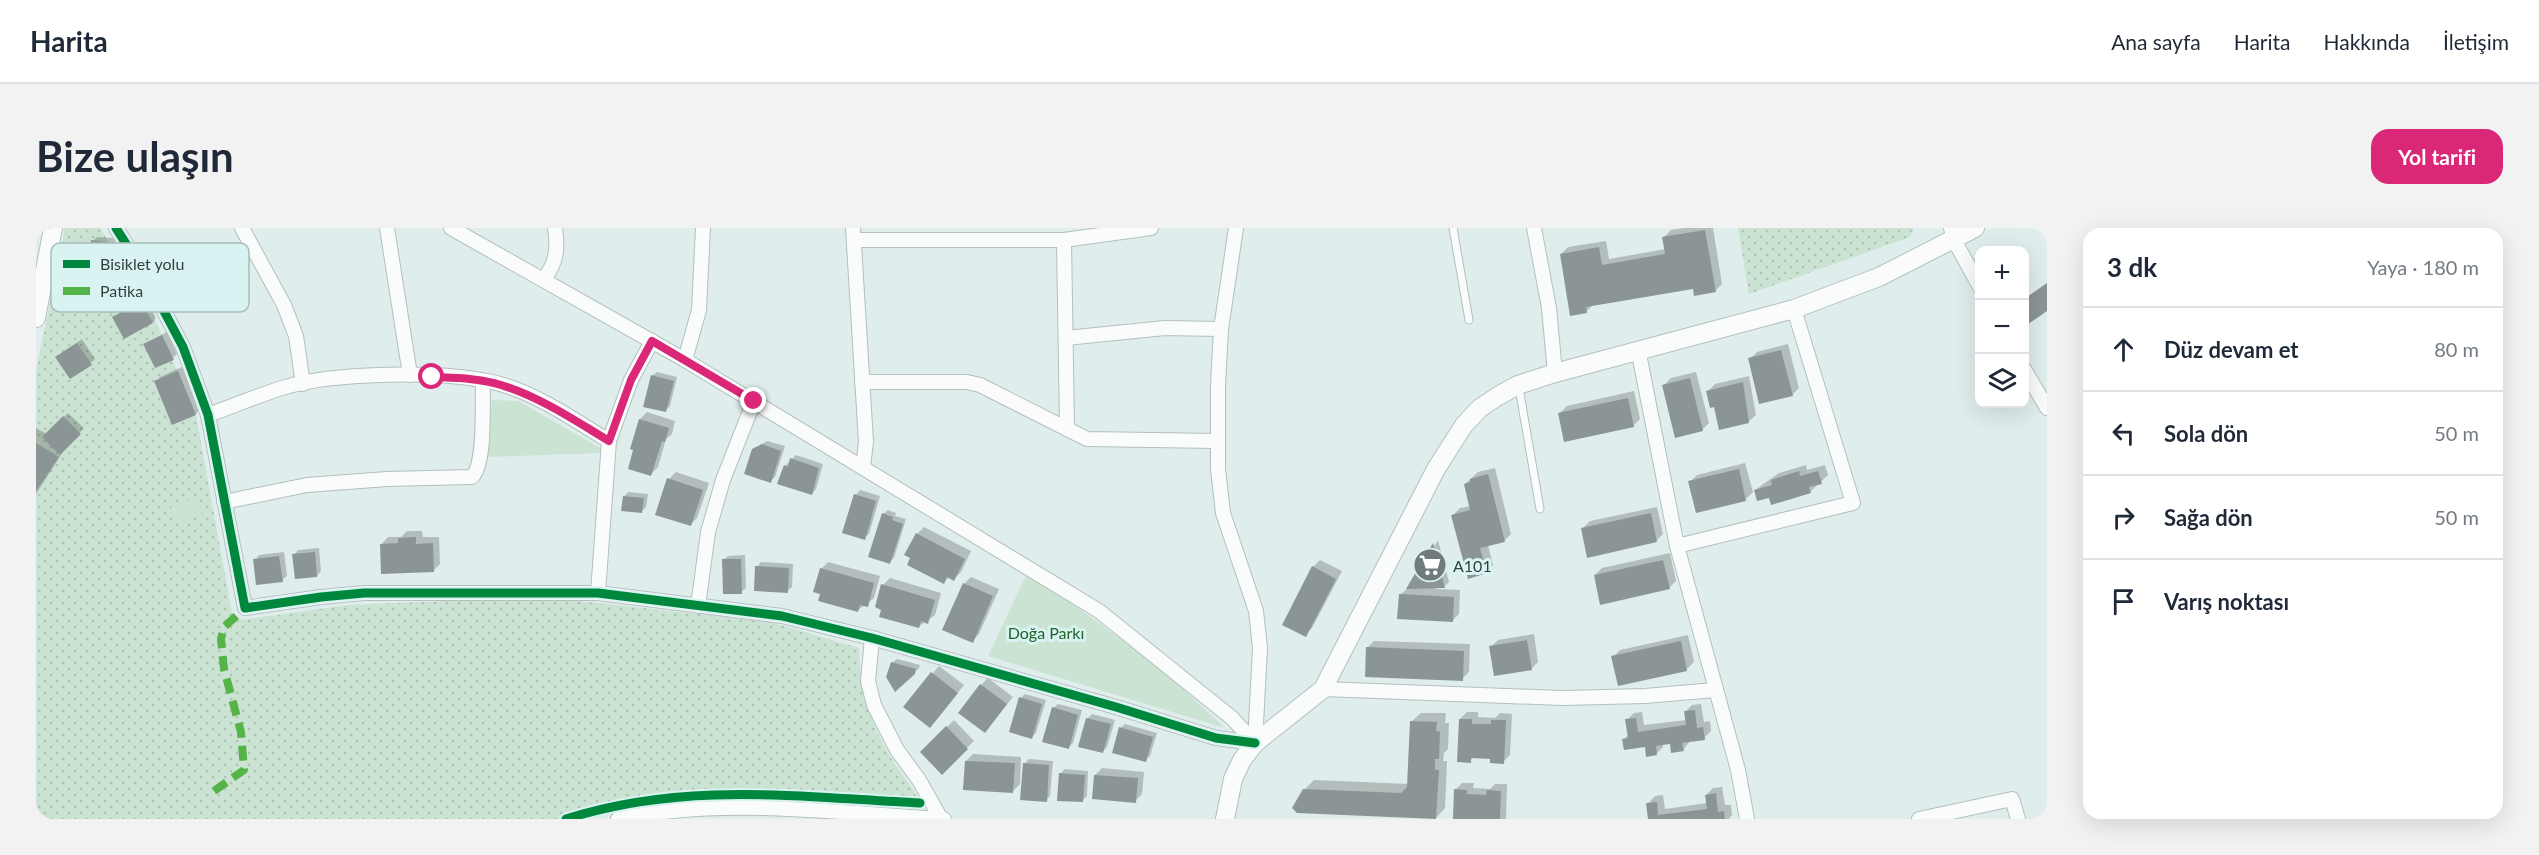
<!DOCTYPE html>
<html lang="tr">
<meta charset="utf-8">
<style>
body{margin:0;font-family:Lato,sans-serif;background:#f2f2f3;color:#1f2937}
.controls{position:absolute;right:18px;top:18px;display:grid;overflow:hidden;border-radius:12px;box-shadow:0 6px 24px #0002}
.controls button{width:54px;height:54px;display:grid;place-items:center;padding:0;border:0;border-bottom:2px solid #e0e1e3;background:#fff;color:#1f2937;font:30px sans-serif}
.stop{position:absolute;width:18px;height:18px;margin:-14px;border:4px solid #db2777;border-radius:50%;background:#fff}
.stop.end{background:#db2777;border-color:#fff;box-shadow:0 2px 6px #0008}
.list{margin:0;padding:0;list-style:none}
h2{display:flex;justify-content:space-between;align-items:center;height:78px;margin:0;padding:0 24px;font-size:26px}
h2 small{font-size:20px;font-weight:400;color:#747a83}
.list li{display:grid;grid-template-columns:39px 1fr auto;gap:18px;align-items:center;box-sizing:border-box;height:84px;padding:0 24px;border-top:2px solid #e0e1e3}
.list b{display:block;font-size:22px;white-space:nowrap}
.list em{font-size:20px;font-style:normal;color:#747a83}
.icon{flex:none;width:33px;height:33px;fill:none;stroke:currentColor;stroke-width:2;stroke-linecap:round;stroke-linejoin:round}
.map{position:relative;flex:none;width:2011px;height:591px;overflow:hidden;border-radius:18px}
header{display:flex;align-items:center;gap:36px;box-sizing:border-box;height:84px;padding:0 30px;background:#fff;border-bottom:2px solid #e0e1e3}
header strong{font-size:28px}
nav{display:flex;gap:33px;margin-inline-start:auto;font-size:21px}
.intro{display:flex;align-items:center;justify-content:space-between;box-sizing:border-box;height:144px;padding:0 36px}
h1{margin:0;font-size:42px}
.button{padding:15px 27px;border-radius:18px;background:#db2777;color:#fff;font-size:21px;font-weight:700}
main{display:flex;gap:36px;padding:0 36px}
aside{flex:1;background:#fff;border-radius:18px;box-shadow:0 6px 24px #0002}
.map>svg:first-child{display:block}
.grass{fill:url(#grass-dots)}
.park{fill:#cbe3d2}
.shadow{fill:#0003}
.building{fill:#8b9596}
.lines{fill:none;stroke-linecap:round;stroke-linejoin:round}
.lane-casing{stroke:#b4bfbe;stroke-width:9}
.street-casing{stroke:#b4bfbe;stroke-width:16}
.secondary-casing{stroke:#b4bfbe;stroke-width:20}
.lane{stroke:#fafcfc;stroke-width:7}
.street{stroke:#fafcfc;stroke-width:14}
.secondary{stroke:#fafcfc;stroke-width:18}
.quiet{stroke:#56b347;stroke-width:8;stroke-dasharray:15 8;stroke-linecap:butt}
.cycleway-casing{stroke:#d9f3f2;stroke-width:13}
.cycleway{stroke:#00873e;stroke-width:9}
.route{stroke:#db2777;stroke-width:8}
.labels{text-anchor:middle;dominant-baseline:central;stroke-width:6;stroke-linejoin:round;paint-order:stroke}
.poi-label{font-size:16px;fill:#343f3e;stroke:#d9f3f2;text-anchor:start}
.park-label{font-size:16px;fill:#1e642b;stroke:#d9f3f2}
.key{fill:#d9f3f2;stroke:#a8bdbc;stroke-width:1.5}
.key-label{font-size:16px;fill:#343f3e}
</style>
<header>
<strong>Harita</strong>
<nav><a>Ana sayfa</a><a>Harita</a><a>Hakkında</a><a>İletişim</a></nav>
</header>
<div class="intro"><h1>Bize ulaşın</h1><a class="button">Yol tarifi</a></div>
<main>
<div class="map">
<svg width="2011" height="591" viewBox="0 0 2011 591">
<defs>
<pattern id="grass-dots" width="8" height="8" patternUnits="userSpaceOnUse" patternTransform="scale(1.5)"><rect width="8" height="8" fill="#cbe3d2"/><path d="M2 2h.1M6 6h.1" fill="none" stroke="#afc4b5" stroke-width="1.8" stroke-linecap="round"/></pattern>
</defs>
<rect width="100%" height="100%" fill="#dfedec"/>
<g class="grass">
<path d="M29 0H64L117 87 160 187 196 385 205 392 311 377 410 373H543L734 394 823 420C824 464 835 497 858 535 868 550 876 557 884 575L685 566C632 567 581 575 530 591H0V143Z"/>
<path d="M1702 0H1878L1874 9 1713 66Z"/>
</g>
<g class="park">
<path d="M456 172 482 173 566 221V225L449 229Z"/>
<path d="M162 270 166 286 140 294 135 278Z"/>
<path d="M990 348 1026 368 1128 443 1189 500 952 428Z"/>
</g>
<g class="shadow">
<path d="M1648 0H1677L1686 56 1679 63 1658 59 1557 77 1550 84 1525 26 1532 19 1570 13 1573 31 1630 21 1628 9 1635 2Z"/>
<path d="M61 9 77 10 89 30 58 48 57 13Z"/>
<path d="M110 70 120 90 116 94 77 90Z"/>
<path d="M131 104 141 126 137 130 109 116Z"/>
<path d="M46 111 59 131 55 135 25 125Z"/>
<path d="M1752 116 1763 160 1756 167 1714 131 1721 124Z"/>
<path d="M146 139 164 181 160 186 137 195 120 154 124 149Z"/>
<path d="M621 144 641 149 634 178 630 182 616 148Z"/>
<path d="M1660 144 1673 195 1666 202 1628 157 1635 150Z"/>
<path d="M1713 148 1720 187 1712 194 1672 163 1679 156Z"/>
<path d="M1598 163 1604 191 1597 198 1524 185 1531 178Z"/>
<path d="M611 184 639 193 636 206 630 211 622 239 615 246 604 191Z"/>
<path d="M32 185 48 200 30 219 0 266V200L11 206Z"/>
<path d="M731 213 749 218 739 249 734 253 717 222Z"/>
<path d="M760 227 787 236 780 261 776 266 749 238Z"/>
<path d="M1709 235 1717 264 1710 271 1654 254 1661 247Z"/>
<path d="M1770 237 1771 242 1789 237 1792 247 1774 264 1734 268 1719 262 1743 245Z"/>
<path d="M1459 240 1475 306 1468 313 1452 317 1457 337 1450 344 1417 287 1424 280 1435 278 1429 256 1442 244Z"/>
<path d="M640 244 673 255 661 290 654 297 633 251Z"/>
<path d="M824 262 844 268 833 306 828 310 820 267Z"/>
<path d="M592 264 612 266 610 279 606 283 588 269Z"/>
<path d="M1621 279 1627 306 1620 313 1547 300 1554 293Z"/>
<path d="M852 282 860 285 859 288 870 291 858 330 853 334 847 286Z"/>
<path d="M888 299 935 323 925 344 918 351 913 349 908 354 881 306Z"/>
<path d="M371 303H386L387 309H403L404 336 397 343 345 317 352 309H365Z"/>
<path d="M1402 312 1413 354 1409 358 1400 359V361L1424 362 1423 386 1416 393 1364 367 1372 360Z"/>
<path d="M283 320 285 343 281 348 258 327 262 322Z"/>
<path d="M248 324 251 348 246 352 219 332 223 327Z"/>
<path d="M1634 325 1640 353 1633 360 1559 347 1566 340Z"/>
<path d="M709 327 710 360 705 364 687 332 692 328Z"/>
<path d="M1284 332 1306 343 1276 400 1269 407 1277 339Z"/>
<path d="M725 334 757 336 756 359 751 363 721 339Z"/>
<path d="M792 334 844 348 838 370 822 382 785 341Z"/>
<path d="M935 349 963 361 943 406 936 413 928 356Z"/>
<path d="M854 350 905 365 899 387 882 399 847 357Z"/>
<path d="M1498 406 1502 434 1495 441 1455 419 1462 412Z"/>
<path d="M1652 407 1658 434 1651 441 1577 429 1584 422Z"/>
<path d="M1338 413 1434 416 1433 444 1426 451 1331 420Z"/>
<path d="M861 431 884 437 883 440 859 462 856 435Z"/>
<path d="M903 438 928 457 901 491 869 478Z"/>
<path d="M952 450 977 469 949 504 945 457Z"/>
<path d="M989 466 1010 472 1000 505 996 509 985 470Z"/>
<path d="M1022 476 1046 482 1037 515 1032 519 1017 480Z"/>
<path d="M1665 476 1668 494 1674 493 1675 503 1668 510 1654 513 1647 522 1636 515 1627 516V519L1620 526 1610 518 1588 511 1593 506 1591 492 1598 485 1606 484 1608 497 1651 492 1649 484 1656 477Z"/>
<path d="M1431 484H1442V489L1459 490 1464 485 1476 486 1474 527 1467 534 1456 530 1438 529 1434 533 1424 491Z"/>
<path d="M1385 485H1410L1409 495H1413L1412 521 1408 525 1407 533H1411L1409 580 1400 590 1268 562 1278 552 1373 556 1375 494Z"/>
<path d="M1056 486 1079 492 1071 519 1066 524 1044 518 1052 490Z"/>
<path d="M918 492 938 513 906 544 886 524Z"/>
<path d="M1089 496 1121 505 1114 528 1109 532 1085 500Z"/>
<path d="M937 526 985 529 984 556 977 563 930 533Z"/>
<path d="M993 531 1017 533 1014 568 1010 572 988 536Z"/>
<path d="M1066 540 1108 544 1106 566 1099 573 1059 547Z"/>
<path d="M1029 541 1052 543 1051 568 1046 573 1024 546Z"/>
<path d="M1426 555H1438L1437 560 1454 561 1459 556H1471L1470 591H1418L1419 562Z"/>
<path d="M1686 559 1689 577H1695L1696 587 1693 591H1613L1612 576 1619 568 1627 567 1629 581 1671 575 1670 567 1677 560Z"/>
</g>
<g class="building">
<path d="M1669 2 1680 64 1658 68 1657 61 1550 79 1551 85 1534 88 1524 26 1563 19 1566 37 1629 26 1626 9Z"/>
<path d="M55 12 72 14 85 36 58 50 53 46Z"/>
<path d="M89 43 104 68 75 85 60 59Z"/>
<path d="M2011 55V83L1988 99V71Z"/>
<path d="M105 74 117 95 88 111 76 89Z"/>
<path d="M126 107 138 132 119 140 107 116Z"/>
<path d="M41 115 56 137 34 151 19 129Z"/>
<path d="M1745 122 1757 168 1723 176 1712 130Z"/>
<path d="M142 143 160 187 136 197 118 153Z"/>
<path d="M615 147 638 153 630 184 607 179Z"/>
<path d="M1654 150 1667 203 1639 210 1626 157Z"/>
<path d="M1707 154 1713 195 1683 202 1678 179 1674 180 1670 163Z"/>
<path d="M1592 170 1598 199 1528 214 1522 185Z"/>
<path d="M27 188 45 206 24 227 6 209Z"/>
<path d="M603 191 633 200 629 214 626 213 615 248 592 241 597 222 594 221Z"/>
<path d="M0 215 23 229 0 263Z"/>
<path d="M726 216 745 223 735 255 708 246 716 221Z"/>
<path d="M754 230 783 240 776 267 741 256 748 237 752 239Z"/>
<path d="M1703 241 1710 273 1660 285 1652 253Z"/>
<path d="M1763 243 1764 248 1782 243 1786 256 1773 259 1775 265 1735 277 1733 270 1721 273 1718 262 1736 257 1735 252Z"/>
<path d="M1452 246 1469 314 1444 320 1451 345 1432 351 1415 287 1434 282 1428 256 1434 254V251Z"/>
<path d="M631 250 667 262 655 298 619 287Z"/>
<path d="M818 266 840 273 829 312 806 305Z"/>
<path d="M587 268 608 270 606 285 585 283Z"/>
<path d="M846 285 857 289 856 292 867 296 854 336 832 329Z"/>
<path d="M1615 285 1621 314 1551 330 1545 300Z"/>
<path d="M880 305 929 331 918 353 911 349 908 356 871 337 874 330 868 327Z"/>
<path d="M380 309V316L397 315 398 344 345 346 344 316 362 315V310Z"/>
<path d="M1397 315 1409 360 1370 361Z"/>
<path d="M279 324 281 349 259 351 256 326Z"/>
<path d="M243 328 247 354 220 357 217 331Z"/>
<path d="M686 331H705L706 366H687Z"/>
<path d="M1627 332 1634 361 1564 377 1558 347Z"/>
<path d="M719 338 753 340 752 365 718 363Z"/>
<path d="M1276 338 1300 351 1270 409 1246 397Z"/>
<path d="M784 340 838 355 832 379 824 377 822 384 782 373 784 366 777 364Z"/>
<path d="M927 355 957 368 937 415 906 402Z"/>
<path d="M845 356 899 372 892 396 885 393 883 400 843 389 845 382 839 379Z"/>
<path d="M1363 366 1418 369 1417 394 1361 391Z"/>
<path d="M1491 412 1496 442 1458 448 1453 418Z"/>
<path d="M1645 413 1651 443 1582 458 1575 428Z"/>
<path d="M1330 419 1428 423 1427 453 1329 449Z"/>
<path d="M855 434 880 441 879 446 859 464 850 449Z"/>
<path d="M895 444 922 465 894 500 867 479Z"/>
<path d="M944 456 971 476 949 505 922 485Z"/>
<path d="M983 469 1006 476 996 511 973 504Z"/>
<path d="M1016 479 1042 487 1033 521 1006 514Z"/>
<path d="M1659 482 1661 500 1667 499 1669 512 1646 515 1648 523 1635 525 1634 516 1620 518 1621 527 1610 529 1609 519 1588 522 1586 511 1592 510 1589 491 1600 490 1602 504 1650 497 1648 483Z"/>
<path d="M1050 490 1075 496 1067 525 1042 519Z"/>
<path d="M1423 491H1436V496H1455V492H1470L1468 536 1454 535V531L1435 530V535L1421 534Z"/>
<path d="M1374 493 1401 494 1400 503 1404 504 1403 531H1399V542H1403L1400 591 1261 585 1256 580 1267 561 1365 565 1371 559Z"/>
<path d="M910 498 932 521 906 547 884 524Z"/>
<path d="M1083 499 1117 509 1110 534 1076 525Z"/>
<path d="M929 533 979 535 977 565 927 562Z"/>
<path d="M987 535 1013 537 1011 574 984 572Z"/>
<path d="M1023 545 1049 547 1047 574 1021 573Z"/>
<path d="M1058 547 1102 550 1100 575 1056 571Z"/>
<path d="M1418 561 1431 562V566L1450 567 1451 562 1465 563 1464 591H1417Z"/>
<path d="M1680 565 1682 584 1688 583 1689 591H1612L1610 575 1621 574 1622 587 1671 581 1669 567Z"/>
</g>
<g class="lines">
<g class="lane-casing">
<g id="lane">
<path d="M1417 0 1433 92"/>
<path d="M1483 160 1504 281"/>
</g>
</g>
<g class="street-casing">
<g id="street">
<path d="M80 0 104 38 147 119 172 187 209 380 285 369 328 365H562L746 388 836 410 1080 479 1180 510 1219 515"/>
<path d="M206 0 248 77 260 108 267 156"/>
<path d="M351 0 374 147"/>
<path d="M415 0 649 132 1063 383 1196 490 1219 515"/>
<path d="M817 0 830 214 827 239"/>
<path d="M1200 0 1185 101 1182 157V241L1187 285 1220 383 1224 420 1219 515"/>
<path d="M1498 0 1513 80 1519 145"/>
<path d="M1915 0 1918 12 1944 59"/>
<path d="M818 12H1028L1115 0"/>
<path d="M1028 12 1031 201"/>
<path d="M508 51C521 34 522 20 519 0"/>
<path d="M1030 110 1129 100 1185 101"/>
<path d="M1602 121 1641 318 1702 542 1711 591"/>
<path d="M649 132 663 82 667 0"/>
<path d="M1988 141 2011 180"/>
<path d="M826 154H931L944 157 1051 211 1181 213"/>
<path d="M172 187C197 178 221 168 246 160 297 144 411 142 464 156 503 167 538 192 573 213"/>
<path d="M188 274 271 257 351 251 436 249C450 236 446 174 447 153"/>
<path d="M1641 318 1817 275 1758 81"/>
<path d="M562 365 573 213 595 152 616 113"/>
<path d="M662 378 672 304 687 252 718 173"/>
<path d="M836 410 832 453 838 477 861 522 883 552 905 591"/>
<path d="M1287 461 1526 470 1609 468 1679 462"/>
<path d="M582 591C690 569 799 585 908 591"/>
<path d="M1883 591 1976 571 1982 591"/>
</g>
</g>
<g class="secondary-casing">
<g id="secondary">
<path d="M0 90 17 0"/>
<path d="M1189 591 1197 551 1206 532 1219 515 1287 461 1400 241 1428 197 1444 180 1462 168 1482 157 1519 145 1758 81 1843 49 1939 0"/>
</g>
</g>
<use href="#lane" class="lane"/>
<use href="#street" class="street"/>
<use href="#secondary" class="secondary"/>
<path class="quiet" d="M178 563 208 542 205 504 188 441 185 411 188 399 209 380"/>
<g class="cycleway-casing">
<g id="cycleway">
<path d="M80 0 104 38 147 119 172 187 209 380 285 369 328 365H562L746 388 836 410 1080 479 1180 510 1219 515"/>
<path d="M530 591C649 553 762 569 884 575"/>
</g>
</g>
<use href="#cycleway" class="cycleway"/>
</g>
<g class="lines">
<path class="route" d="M396 149C419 150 443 150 465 157 504 169 538 192 573 213L595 152 616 113 718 173"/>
</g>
<defs>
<g id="supermarket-disc" transform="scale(1.725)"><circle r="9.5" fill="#707c7b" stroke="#d9f3f2"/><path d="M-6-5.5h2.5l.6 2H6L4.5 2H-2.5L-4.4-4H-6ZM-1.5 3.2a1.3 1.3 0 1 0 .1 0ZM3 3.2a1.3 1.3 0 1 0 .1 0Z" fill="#fff"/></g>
</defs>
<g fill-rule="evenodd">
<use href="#supermarket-disc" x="1394" y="337"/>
</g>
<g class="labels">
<g class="poi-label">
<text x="1417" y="337">A101</text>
</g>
<g class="park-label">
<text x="1010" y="404">Doğa Parkı</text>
</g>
</g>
<rect x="15" y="15" width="198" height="69" rx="9" class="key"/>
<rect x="27" y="32" width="27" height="8" fill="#00873e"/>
<rect x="27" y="59" width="27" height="8" fill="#56b347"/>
<g class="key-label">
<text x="64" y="42">Bisiklet yolu</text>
<text x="64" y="69">Patika</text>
</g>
</svg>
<div class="controls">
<button>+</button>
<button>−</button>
<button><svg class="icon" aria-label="layers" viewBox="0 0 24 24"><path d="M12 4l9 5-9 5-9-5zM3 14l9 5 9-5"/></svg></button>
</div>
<div class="stop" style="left:396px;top:149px"></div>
<div class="stop end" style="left:718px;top:173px"></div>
</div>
<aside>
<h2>3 dk<small>Yaya · 180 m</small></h2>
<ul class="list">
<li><svg class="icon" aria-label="ahead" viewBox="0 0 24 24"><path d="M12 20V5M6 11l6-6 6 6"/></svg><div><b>Düz devam et</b></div><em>80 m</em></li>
<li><svg class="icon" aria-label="left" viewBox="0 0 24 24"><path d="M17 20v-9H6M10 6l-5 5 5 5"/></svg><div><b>Sola dön</b></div><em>50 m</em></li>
<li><svg class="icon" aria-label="right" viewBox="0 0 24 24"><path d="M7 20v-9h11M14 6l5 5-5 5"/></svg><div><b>Sağa dön</b></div><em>50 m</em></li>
<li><svg class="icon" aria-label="arrive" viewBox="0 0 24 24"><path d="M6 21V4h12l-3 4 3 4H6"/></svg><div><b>Varış noktası</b></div></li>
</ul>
</aside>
</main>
